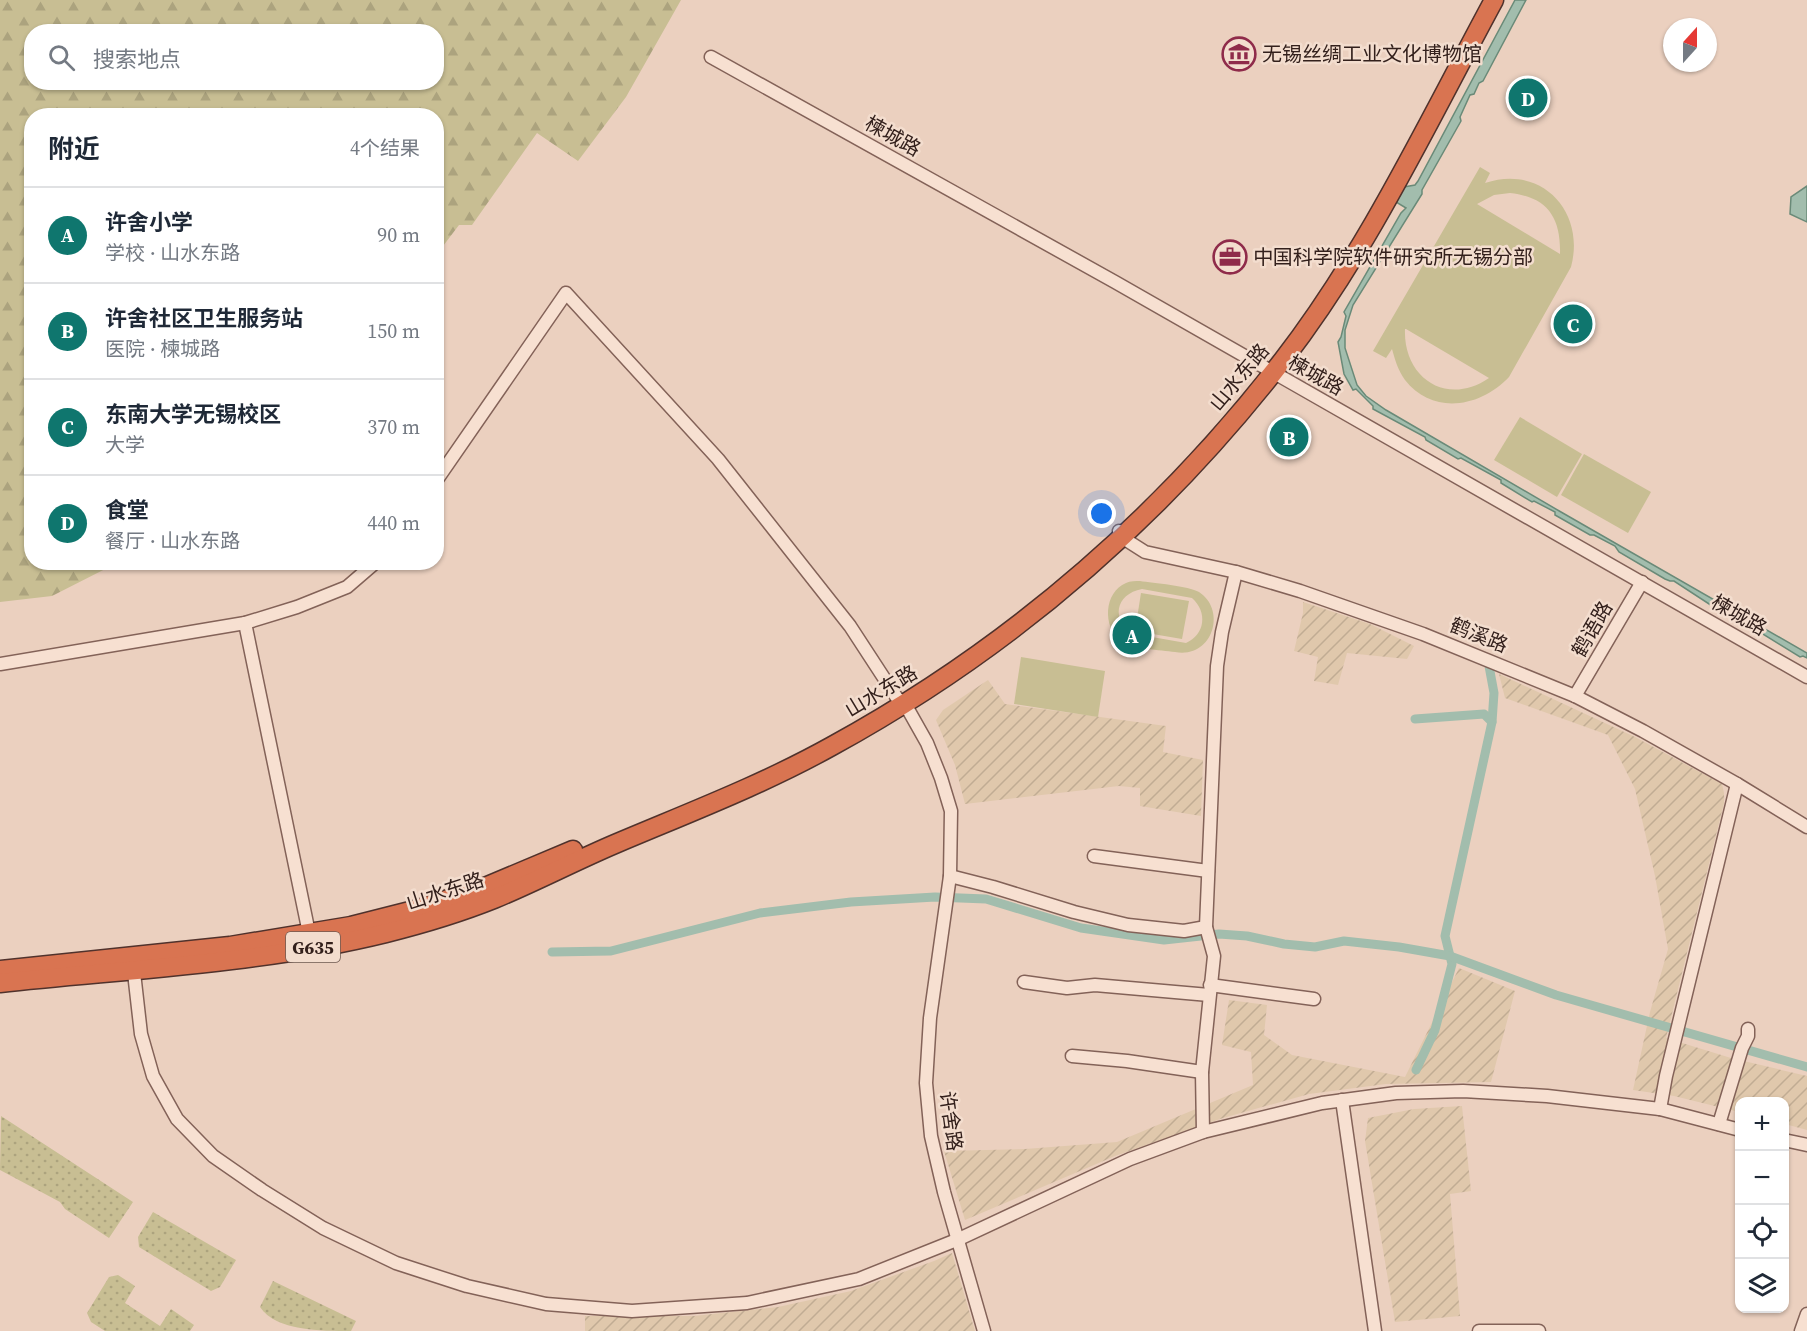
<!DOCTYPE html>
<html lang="zh">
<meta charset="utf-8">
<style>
body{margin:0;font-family:"Source Serif 4","Noto Sans SC",serif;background:#f6f6f7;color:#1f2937}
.controls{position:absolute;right:18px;bottom:18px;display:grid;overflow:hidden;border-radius:12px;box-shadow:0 2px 4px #0004}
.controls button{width:54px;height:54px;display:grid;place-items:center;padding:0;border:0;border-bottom:2px solid #e0e1e3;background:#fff;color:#1f2937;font:30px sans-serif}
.compass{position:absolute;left:1663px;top:18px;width:54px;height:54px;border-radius:50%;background:#fff;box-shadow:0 2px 4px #0004;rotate:21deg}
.you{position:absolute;left:1102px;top:514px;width:21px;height:21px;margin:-15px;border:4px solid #fff;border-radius:50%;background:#1a73e8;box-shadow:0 0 0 9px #1a73e833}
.badge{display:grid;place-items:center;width:39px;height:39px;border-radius:50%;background:#0f766e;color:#fff;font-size:20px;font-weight:700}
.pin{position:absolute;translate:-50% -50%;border:3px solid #fff;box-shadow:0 2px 6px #0006}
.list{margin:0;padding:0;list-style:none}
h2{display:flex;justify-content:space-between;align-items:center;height:78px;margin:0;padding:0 24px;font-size:26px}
h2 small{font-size:20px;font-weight:400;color:#747a83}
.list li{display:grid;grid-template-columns:39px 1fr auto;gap:18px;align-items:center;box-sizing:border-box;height:96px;padding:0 24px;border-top:2px solid #e0e1e3}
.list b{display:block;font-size:22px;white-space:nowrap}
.list p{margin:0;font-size:20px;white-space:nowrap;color:#747a83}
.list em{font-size:20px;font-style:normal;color:#747a83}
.icon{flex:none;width:33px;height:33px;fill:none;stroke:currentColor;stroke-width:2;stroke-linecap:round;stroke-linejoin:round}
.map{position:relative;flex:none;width:1807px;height:1331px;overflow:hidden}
.search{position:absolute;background:#fff;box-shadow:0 2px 4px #0004;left:24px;top:24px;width:420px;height:66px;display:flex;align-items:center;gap:15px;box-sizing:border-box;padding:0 21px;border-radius:24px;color:#747a83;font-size:22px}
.panel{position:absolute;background:#fff;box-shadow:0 2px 4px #0004;left:24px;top:108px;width:420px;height:462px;border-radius:24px}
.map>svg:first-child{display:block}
.farmland{fill:url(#farmland-furrows)}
.grass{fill:url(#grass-dots)}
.forest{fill:url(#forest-firs);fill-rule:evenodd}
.pitch{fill:#c8be93;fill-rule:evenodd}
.water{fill:#a2bdad;stroke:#6a8a78;stroke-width:1.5}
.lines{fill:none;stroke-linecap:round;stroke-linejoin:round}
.canal{stroke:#a2bdad;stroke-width:9}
.minor-casing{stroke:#836258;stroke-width:15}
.highway-casing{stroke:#50322c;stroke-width:21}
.minor{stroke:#f7e0d1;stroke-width:12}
.highway{stroke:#d97451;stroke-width:18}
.labels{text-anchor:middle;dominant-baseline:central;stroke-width:5;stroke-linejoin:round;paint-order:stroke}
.shield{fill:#f3ddce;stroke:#6d5951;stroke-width:1.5}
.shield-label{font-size:18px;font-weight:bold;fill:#33201c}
.poi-label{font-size:20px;fill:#33201c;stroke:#f3ddce;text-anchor:start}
.street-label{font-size:20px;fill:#33201c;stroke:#f3ddce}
</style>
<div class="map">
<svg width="1807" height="1331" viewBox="0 0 1807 1331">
<defs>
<pattern id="farmland-furrows" width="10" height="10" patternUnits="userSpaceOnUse" patternTransform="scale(1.5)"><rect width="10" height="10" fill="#e0c8ac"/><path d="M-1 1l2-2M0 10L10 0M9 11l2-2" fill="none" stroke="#c1ac93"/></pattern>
<pattern id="grass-dots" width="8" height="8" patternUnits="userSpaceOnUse" patternTransform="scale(1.5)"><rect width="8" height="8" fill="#c8be93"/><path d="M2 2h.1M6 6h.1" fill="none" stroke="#aca37e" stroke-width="1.8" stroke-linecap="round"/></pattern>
<pattern id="forest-firs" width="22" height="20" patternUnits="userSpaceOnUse" patternTransform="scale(1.5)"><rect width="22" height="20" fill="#c8be93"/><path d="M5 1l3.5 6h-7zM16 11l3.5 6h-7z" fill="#aca37e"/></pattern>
</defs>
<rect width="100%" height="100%" fill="#ebd0bf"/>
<g class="farmland">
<path d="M1303 602 1370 624 1414 646 1407 659 1347 653 1338 685 1314 681 1318 657 1294 651 1303 613Z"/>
<path d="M1499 674 1635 737 1722 784 1724 793V803L1666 1038 1731 1058 1807 1076V1130L1785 1124 1784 1102H1740L1739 1112 1674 1096 1633 1090 1650 1012 1668 949 1655 876 1635 789 1608 735 1505 698Z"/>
<path d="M988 680 1005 704 1166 726 1163 752 1203 760 1201 816 1140 806V788L1119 786 965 804 955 765 936 720 943 710Z"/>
<path d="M1459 968 1515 991 1491 1082 1386 1084 1309 1094 1223 1118 1115 1156 965 1220 944 1151 1025 1149 1117 1142 1253 1085 1251 1052 1222 1045 1229 1000 1267 1005 1264 1035 1292 1055 1405 1077Z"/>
<path d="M1462 1106 1471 1191 1450 1194 1460 1316 1395 1322 1365 1141 1368 1118 1414 1109Z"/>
<path d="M952 1253 975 1331H585V1316H694L778 1307 851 1291 934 1261Z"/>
</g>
<g class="grass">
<path d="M1 1116 133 1202 109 1238 65 1209 60 1202 0 1170Z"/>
<path d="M153 1212 236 1260 220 1287 211 1291 139 1247 138 1237Z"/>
<path d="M118 1275 135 1286 125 1303 160 1326 171 1309 194 1325 190 1331H105L91 1322 87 1313 109 1277Z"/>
<path d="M273 1281 356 1321 351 1331C321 1331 276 1331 260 1307Z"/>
</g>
<path class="forest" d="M0 0H681L626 97 578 161 537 133 472 225H459L437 254 436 116H32V562L117 563 52 596 0 602ZM32 32H436V82H32Z"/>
<g class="pitch">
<path d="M1480 167 1490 173 1485 183C1541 164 1586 211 1571 267L1509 377C1481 407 1433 416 1405 380 1398 370 1395 360 1392 349L1386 358 1373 351ZM1510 193C1547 197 1561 217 1560 254L1477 204 1494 195ZM1405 329H1406L1489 378C1447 407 1403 378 1405 329Z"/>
<path d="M1520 417 1582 454 1557 497 1494 460Z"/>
<path d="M1584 454 1651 492 1628 533 1561 495Z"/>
<path d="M1140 581C1153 583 1189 586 1199 592 1227 610 1213 659 1175 652 1160 650 1133 649 1121 641 1102 627 1104 592 1126 583 1130 581 1136 581 1140 581ZM1142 589 1192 598C1208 612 1205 635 1186 643L1135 634C1110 621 1115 594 1142 589Z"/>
<path d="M1141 593 1189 601 1182 639 1135 631Z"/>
<path d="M1021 657 1105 671 1098 717 1014 704Z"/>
</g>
<g class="water">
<path d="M1515 0H1526L1483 81 1479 83 1474 94 1470 95 1460 117 1461 121 1422 190V194L1353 305 1345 330V348L1357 385 1366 396 1386 410 1561 512 1807 653V658L1803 656 1800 657 1729 613 1726 615 1674 581H1670L1665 579 1619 552 1615 546 1594 535H1590L1555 515V512L1534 501 1532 502 1501 483V480L1461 458 1458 459 1426 440 1425 437 1373 409V406L1356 389 1353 390 1344 374 1338 342 1341 337 1346 316 1344 312 1401 213 1406 208 1396 202 1404 187 1415 185 1418 181Z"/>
<path d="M1807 186V222L1790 214 1791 197Z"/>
</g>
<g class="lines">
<g class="canal">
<path d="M1489 666 1494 693 1492 722"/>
<path d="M1415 719 1484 714 1492 722 1445 936 1452 964 1435 1030 1416 1070"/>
<path d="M552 952 611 951 760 913 851 902 935 897 986 899 1081 928 1164 940 1219 934 1247 936 1284 944 1315 947 1344 941 1399 947 1450 956 1556 995 1807 1067"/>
</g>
<g class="minor-casing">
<g id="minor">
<path d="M711 57 1115 282 1807 677"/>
<path d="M436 481 566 293 718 459 850 626 897 698 905 704 927 743 941 778 951 811 950 876 930 1018 926 1083 931 1136 944 1192 984 1331"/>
<path d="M1119 531 1123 538 1145 552 1236 572 1300 591 1423 634 1575 696 1643 731 1737 784 1807 827"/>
<path d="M245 623 309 933"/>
<path d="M0 664 245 623 297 607 347 587 376 562"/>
<path d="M1575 696 1642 582"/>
<path d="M1094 856 1208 871"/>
<path d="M950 876 993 887 1074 912 1128 925 1184 931 1206 927"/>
<path d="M133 964 141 1034 153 1076 177 1119 213 1156 262 1190 323 1228 396 1263 467 1286 546 1304 632 1311 747 1303 859 1279 959 1239 1130 1159 1203 1132 1322 1103 1396 1093 1463 1091 1547 1096 1660 1109 1740 1130"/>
<path d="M1024 982 1067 988 1095 985 1209 995"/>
<path d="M1210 985 1314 999"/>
<path d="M1072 1056 1127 1061 1202 1072"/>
<path d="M1342 1100 1375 1331"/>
<path d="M1660 1109 1666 1076 1737 784"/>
<path d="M1719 1124 1742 1048 1748 1036V1029"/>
<path d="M1203 1132 1202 1072 1214 956 1206 927 1217 666 1222 632 1236 572"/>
<path d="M1784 1140 1807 1145"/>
<path d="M1479 1331H1539"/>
<path d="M1801 1331 1807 1314"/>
</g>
</g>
<g class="highway-casing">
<g id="highway">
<path d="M0 970 230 946 351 926 418 909 485 887 573 850"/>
<path d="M0 983C129 969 260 964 386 933 422 924 459 913 494 899 535 882 575 861 615 844 688 813 762 785 832 746 1009 649 1159 520 1283 360 1368 250 1428 122 1494 0"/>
</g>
</g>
<use href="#minor" class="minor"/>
<use href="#highway" class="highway"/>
</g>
<defs>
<g id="museum-ring" transform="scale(1.725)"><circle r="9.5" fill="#f3ddce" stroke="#8f2b4a" stroke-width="1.5"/><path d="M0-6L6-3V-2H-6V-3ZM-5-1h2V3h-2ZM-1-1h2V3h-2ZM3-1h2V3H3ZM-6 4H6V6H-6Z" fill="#8f2b4a"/></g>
<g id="office-ring" transform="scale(1.725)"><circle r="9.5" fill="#f3ddce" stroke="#8f2b4a" stroke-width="1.5"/><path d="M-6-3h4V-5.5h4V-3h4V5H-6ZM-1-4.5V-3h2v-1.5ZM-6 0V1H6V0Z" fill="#8f2b4a"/></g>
</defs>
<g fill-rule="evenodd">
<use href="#museum-ring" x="1239" y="54"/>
<use href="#office-ring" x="1230" y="257"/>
</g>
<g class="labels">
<rect class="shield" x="286" y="932" width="54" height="30" rx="4.5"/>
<g class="shield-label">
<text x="313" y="947">G635</text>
</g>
<g class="poi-label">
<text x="1262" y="54">无锡丝绸工业文化博物馆</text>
<text x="1253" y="257">中国科学院软件研究所无锡分部</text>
</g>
<g class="street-label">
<text transform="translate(893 136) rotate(29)">楝城路</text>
<text transform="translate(1316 375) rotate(29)">楝城路</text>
<text transform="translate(1239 377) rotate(-50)">山水东路</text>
<text transform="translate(1739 615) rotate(30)">楝城路</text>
<text transform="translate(1592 629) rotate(-60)">鹤语路</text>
<text transform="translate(1479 635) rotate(22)">鹤溪路</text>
<text transform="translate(881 691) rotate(-31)">山水东路</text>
<text transform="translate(445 891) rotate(-18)">山水东路</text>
<text transform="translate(951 1121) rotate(82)">许舍路</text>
</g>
</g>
</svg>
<div class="controls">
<button>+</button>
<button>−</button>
<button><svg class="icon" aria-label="locate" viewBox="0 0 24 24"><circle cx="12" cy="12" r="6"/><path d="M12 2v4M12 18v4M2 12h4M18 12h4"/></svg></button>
<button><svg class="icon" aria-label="layers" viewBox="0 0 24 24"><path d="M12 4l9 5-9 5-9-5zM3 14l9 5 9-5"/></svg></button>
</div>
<svg class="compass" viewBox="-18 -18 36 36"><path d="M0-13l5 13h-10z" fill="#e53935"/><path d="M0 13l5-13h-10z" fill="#747a83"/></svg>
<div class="you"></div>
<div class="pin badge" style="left:1132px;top:635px">A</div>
<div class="pin badge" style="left:1289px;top:437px">B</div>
<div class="pin badge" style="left:1573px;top:324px">C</div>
<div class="pin badge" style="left:1528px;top:98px">D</div>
<div class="search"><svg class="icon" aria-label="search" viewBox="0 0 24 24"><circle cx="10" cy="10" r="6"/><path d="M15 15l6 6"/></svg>搜索地点</div>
<section class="panel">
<h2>附近<small>4个结果</small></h2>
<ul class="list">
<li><span class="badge">A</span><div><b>许舍小学</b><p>学校 · 山水东路</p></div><em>90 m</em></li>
<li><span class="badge">B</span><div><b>许舍社区卫生服务站</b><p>医院 · 楝城路</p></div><em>150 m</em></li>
<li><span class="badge">C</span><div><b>东南大学无锡校区</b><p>大学</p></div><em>370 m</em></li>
<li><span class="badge">D</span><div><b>食堂</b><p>餐厅 · 山水东路</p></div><em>440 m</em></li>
</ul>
</section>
</div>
